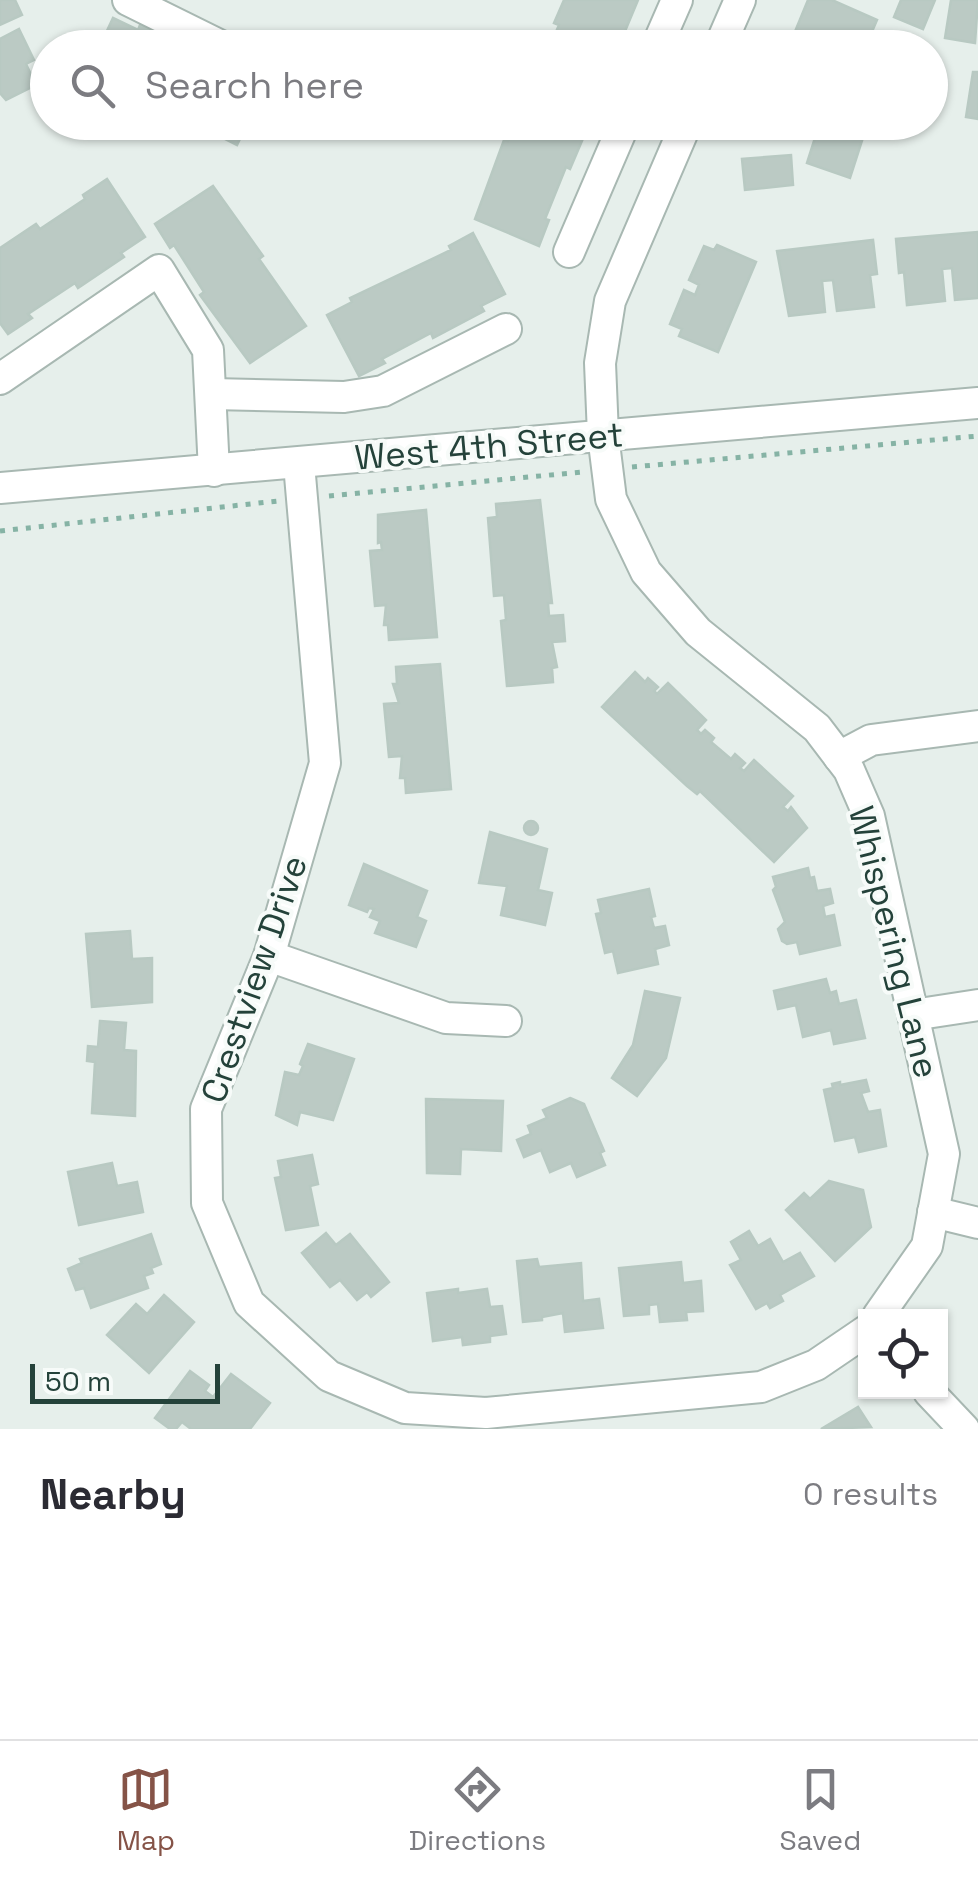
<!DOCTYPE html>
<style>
body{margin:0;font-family:"Space Grotesk",sans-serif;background:#f2f2f3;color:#2b2b33}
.controls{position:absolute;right:30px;bottom:30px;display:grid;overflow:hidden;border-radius:0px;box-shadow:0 2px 8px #0004}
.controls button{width:90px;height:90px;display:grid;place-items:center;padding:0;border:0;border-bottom:2px solid #e1e1e2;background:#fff;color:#2b2b33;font:50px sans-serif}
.scale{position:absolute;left:30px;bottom:25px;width:190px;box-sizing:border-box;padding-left:10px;border:5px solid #24423a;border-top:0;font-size:28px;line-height:35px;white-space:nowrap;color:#24423a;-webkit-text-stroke:8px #f7fbf9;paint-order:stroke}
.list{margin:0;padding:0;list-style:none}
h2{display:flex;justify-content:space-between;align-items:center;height:130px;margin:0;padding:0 40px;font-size:42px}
h2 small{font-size:32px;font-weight:400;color:#7c7c81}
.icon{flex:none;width:55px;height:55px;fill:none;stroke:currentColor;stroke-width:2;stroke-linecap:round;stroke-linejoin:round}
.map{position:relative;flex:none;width:978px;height:1429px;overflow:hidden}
.search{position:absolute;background:#fff;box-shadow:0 2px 8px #0004;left:30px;right:30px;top:30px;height:110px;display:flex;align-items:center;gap:25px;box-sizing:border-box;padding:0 35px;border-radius:55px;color:#7c7c81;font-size:38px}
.sheet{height:310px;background:#fff}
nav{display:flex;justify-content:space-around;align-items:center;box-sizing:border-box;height:140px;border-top:2px solid #e1e1e2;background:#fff;font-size:28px;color:#7c7c81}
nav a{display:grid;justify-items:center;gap:5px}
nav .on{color:#855347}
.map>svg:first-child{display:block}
.building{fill:#bbcac4;stroke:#b8c9c2;stroke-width:2.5}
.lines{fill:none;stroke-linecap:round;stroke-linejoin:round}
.minor-casing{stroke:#a8b8b2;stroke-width:34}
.path{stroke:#86b3a5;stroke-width:5;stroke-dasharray:5 8;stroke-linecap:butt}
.minor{stroke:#fff;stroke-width:30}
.labels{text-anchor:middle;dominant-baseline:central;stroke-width:8;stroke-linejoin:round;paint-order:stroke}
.street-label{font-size:35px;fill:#24423a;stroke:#f7fbf9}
</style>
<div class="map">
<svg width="978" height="1429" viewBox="0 0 978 1429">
<rect width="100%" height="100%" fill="#e6efeb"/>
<g class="building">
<path d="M0 0H15L22 15 0 25Z"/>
<path d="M564 0H638L618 48H549L559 25 554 23Z"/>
<path d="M808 0H832L877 20 865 48H827L794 34Z"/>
<path d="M901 0H935L923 29 894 17Z"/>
<path d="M951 0H978L975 43 945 38Z"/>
<path d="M113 18 138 30 140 25 165 38 163 42 174 48H99Z"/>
<path d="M19 29 34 60 26 64 36 85 6 100 0 93V39Z"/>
<path d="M973 72H978V119L966 117Z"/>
<path d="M186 122H248L237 145 211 132 209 138 185 126Z"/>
<path d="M516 122H590L570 169 566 167 545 219 549 220 539 246 475 219 504 140 508 141Z"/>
<path d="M820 122H868L850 178 807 163Z"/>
<path d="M791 155 793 185 745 190 742 159Z"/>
<path d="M107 179 145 237 121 253 124 257 78 288 75 283 28 314 32 318 8 334 0 323V248L36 224 40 229 85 199 83 195Z"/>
<path d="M213 186 263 256 259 259 306 326 250 363 200 295 204 292 174 245 170 248 155 224Z"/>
<path d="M978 232V298L955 300 952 268 942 269 945 301 907 305 904 272 899 273 896 239Z"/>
<path d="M473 233 505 294 481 306 484 311 433 338 431 333 382 359 385 363 359 376 327 315 352 302 350 298 451 250 449 246Z"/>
<path d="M873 240 877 274 870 275 874 307 837 311 833 280 822 281 825 312 789 316 777 251Z"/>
<path d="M717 245 756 262 718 352 679 336 682 329 670 324 684 290 695 295 699 285 689 280 704 246 714 250Z"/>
<path d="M540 500 552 603H548L549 616 563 615 565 641 552 642 557 667 552 668 553 682 507 686 501 621 506 620 504 595 494 596 488 518 497 517 496 504Z"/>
<path d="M426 510 437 637 389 640 388 625H384L386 605 375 606 370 551 382 550 381 542 378 543V515Z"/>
<path d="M440 664 451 789 406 793 405 778H400L402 756 389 757 384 704 399 703 393 684H397L396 667Z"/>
<path d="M635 672 645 682 648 678 658 687 654 691 657 694 668 683 706 720 697 730 701 734 705 730 714 738 711 742 731 759 735 754 745 763 740 768 744 771 754 760 793 796 783 807 788 811 791 807 807 828 774 862 700 791 697 794 687 786 602 707Z"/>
<circle cx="531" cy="828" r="7"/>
<path d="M490 832 547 849 538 890 552 893 545 925 501 915 507 886 479 883Z"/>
<path d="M364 864 427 891 417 917 426 921 416 947 375 933 380 921 370 917 374 909 369 908 367 912 349 905Z"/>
<path d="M808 868 810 878 814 877 817 891 830 889 833 903 823 906 825 917 834 915 840 945 800 954 797 942 787 944 782 941 778 929 785 922 773 890 776 887 773 877Z"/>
<path d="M649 889 655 916 651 917 654 928 665 926 669 945 655 949 658 964 618 973 613 951 605 953 596 914 601 913 598 900Z"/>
<path d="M130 931 132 959 152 958V1002L92 1007 86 934Z"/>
<path d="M826 979 830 993 836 991 839 1004 856 1000 865 1038 834 1044 831 1030 803 1037 796 1005 778 1009 774 991Z"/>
<path d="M645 991 680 998 666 1058 637 1096 612 1078 633 1045Z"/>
<path d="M100 1021 126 1023 124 1050 136 1051 135 1116 92 1113 95 1062 87 1061 88 1046 98 1047Z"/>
<path d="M308 1044 354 1059 333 1120 300 1112 297 1125 276 1115 285 1072 299 1075 303 1066 300 1064Z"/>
<path d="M866 1080 869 1091 861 1093 868 1112 880 1110 886 1146 859 1152 855 1137 835 1141 824 1090 833 1088 832 1084 840 1082V1085Z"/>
<path d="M570 1098 584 1104 604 1151 600 1153 605 1165 577 1177 571 1163 550 1172 541 1150 524 1157 517 1140 531 1134 528 1126 547 1118 543 1110Z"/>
<path d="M426 1099 503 1101 501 1151 461 1149 460 1174 427 1173Z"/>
<path d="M312 1155 318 1184 310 1186 318 1225 286 1230 275 1178 281 1177 278 1161Z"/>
<path d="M112 1163 117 1186 137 1182 143 1212 79 1225 68 1172Z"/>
<path d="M829 1181 863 1190 871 1227 835 1261 786 1210 804 1193 810 1199Z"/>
<path d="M749 1231 758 1246 770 1239 783 1262 800 1253 814 1276 780 1295 783 1301 770 1308 767 1303 756 1309 730 1265 741 1260 731 1242Z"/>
<path d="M326 1233 336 1245 350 1234 389 1282 371 1297 367 1292 357 1300 340 1280 330 1287 302 1253Z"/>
<path d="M151 1234 161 1264 151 1268 153 1273 144 1276 148 1288 91 1308 84 1288 76 1290 68 1269 82 1263 80 1259Z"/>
<path d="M537 1259 539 1267 581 1263 583 1301 599 1299 603 1328 565 1332 563 1313 542 1317V1320L523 1322 517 1261Z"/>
<path d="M681 1262 683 1283 701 1281 703 1311 686 1312 687 1320 660 1322 658 1304 649 1305V1314L624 1316 619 1268Z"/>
<path d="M458 1289V1293L487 1289 490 1307 502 1306 506 1334 490 1336V1342L463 1345 462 1337 433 1341 427 1293Z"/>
<path d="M164 1295 194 1322 149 1373 107 1335 136 1304 147 1314Z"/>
<path d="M190 1371 209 1385 205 1391 213 1397 231 1374 270 1403 250 1429H191L182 1422 176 1429H170L155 1418Z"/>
<path d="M858 1407 871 1427 821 1429Z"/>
</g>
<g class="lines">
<g class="minor-casing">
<g id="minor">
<path d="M128 0 225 48"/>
<path d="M656 48 677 0"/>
<path d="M719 48 740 0"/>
<path d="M687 122 610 301 600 363 603 435 611 499 646 572 698 632 817 728 849 770 869 816 944 1154 927 1246 878 1316"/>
<path d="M569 252 625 122"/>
<path d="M0 379 159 270 208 350 214 471"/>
<path d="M212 394 344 397 383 391 506 329"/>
<path d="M299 464 325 763 269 956 206 1109 207 1203 249 1303 329 1376 405 1408 486 1413 761 1387 816 1365 866 1331"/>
<path d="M0 488 978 403"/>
<path d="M839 757 871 740 978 726"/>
<path d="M269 956 446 1018 506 1021"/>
<path d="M913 1015 978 1005"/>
<path d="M933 1212 978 1223"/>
<path d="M929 1392 964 1429"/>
</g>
</g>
<g class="path">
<path d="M632 467 978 436"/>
<path d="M329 496 582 472"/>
<path d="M0 531 278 501"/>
</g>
<use href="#minor" class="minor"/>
</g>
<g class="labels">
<g class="street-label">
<text transform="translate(489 446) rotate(-5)">West 4th Street</text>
<text transform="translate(894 942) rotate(76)">Whispering Lane</text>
<text transform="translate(254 979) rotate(-71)">Crestview Drive</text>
</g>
</g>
</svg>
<div class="controls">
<button><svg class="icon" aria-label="locate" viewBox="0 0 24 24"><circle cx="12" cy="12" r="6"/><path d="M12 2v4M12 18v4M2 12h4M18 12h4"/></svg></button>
</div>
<div class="scale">50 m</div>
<div class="search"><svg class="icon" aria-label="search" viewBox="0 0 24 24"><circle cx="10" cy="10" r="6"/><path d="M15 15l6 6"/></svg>Search here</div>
</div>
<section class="sheet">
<h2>Nearby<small>0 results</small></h2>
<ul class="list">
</ul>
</section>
<nav>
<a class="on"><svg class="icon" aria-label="map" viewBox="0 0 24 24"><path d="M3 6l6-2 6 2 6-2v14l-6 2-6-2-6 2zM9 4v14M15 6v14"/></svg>Map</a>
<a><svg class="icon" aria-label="directions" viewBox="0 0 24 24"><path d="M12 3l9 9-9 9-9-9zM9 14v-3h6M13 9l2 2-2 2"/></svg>Directions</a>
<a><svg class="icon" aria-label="saved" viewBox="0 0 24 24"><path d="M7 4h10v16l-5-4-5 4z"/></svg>Saved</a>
</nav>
